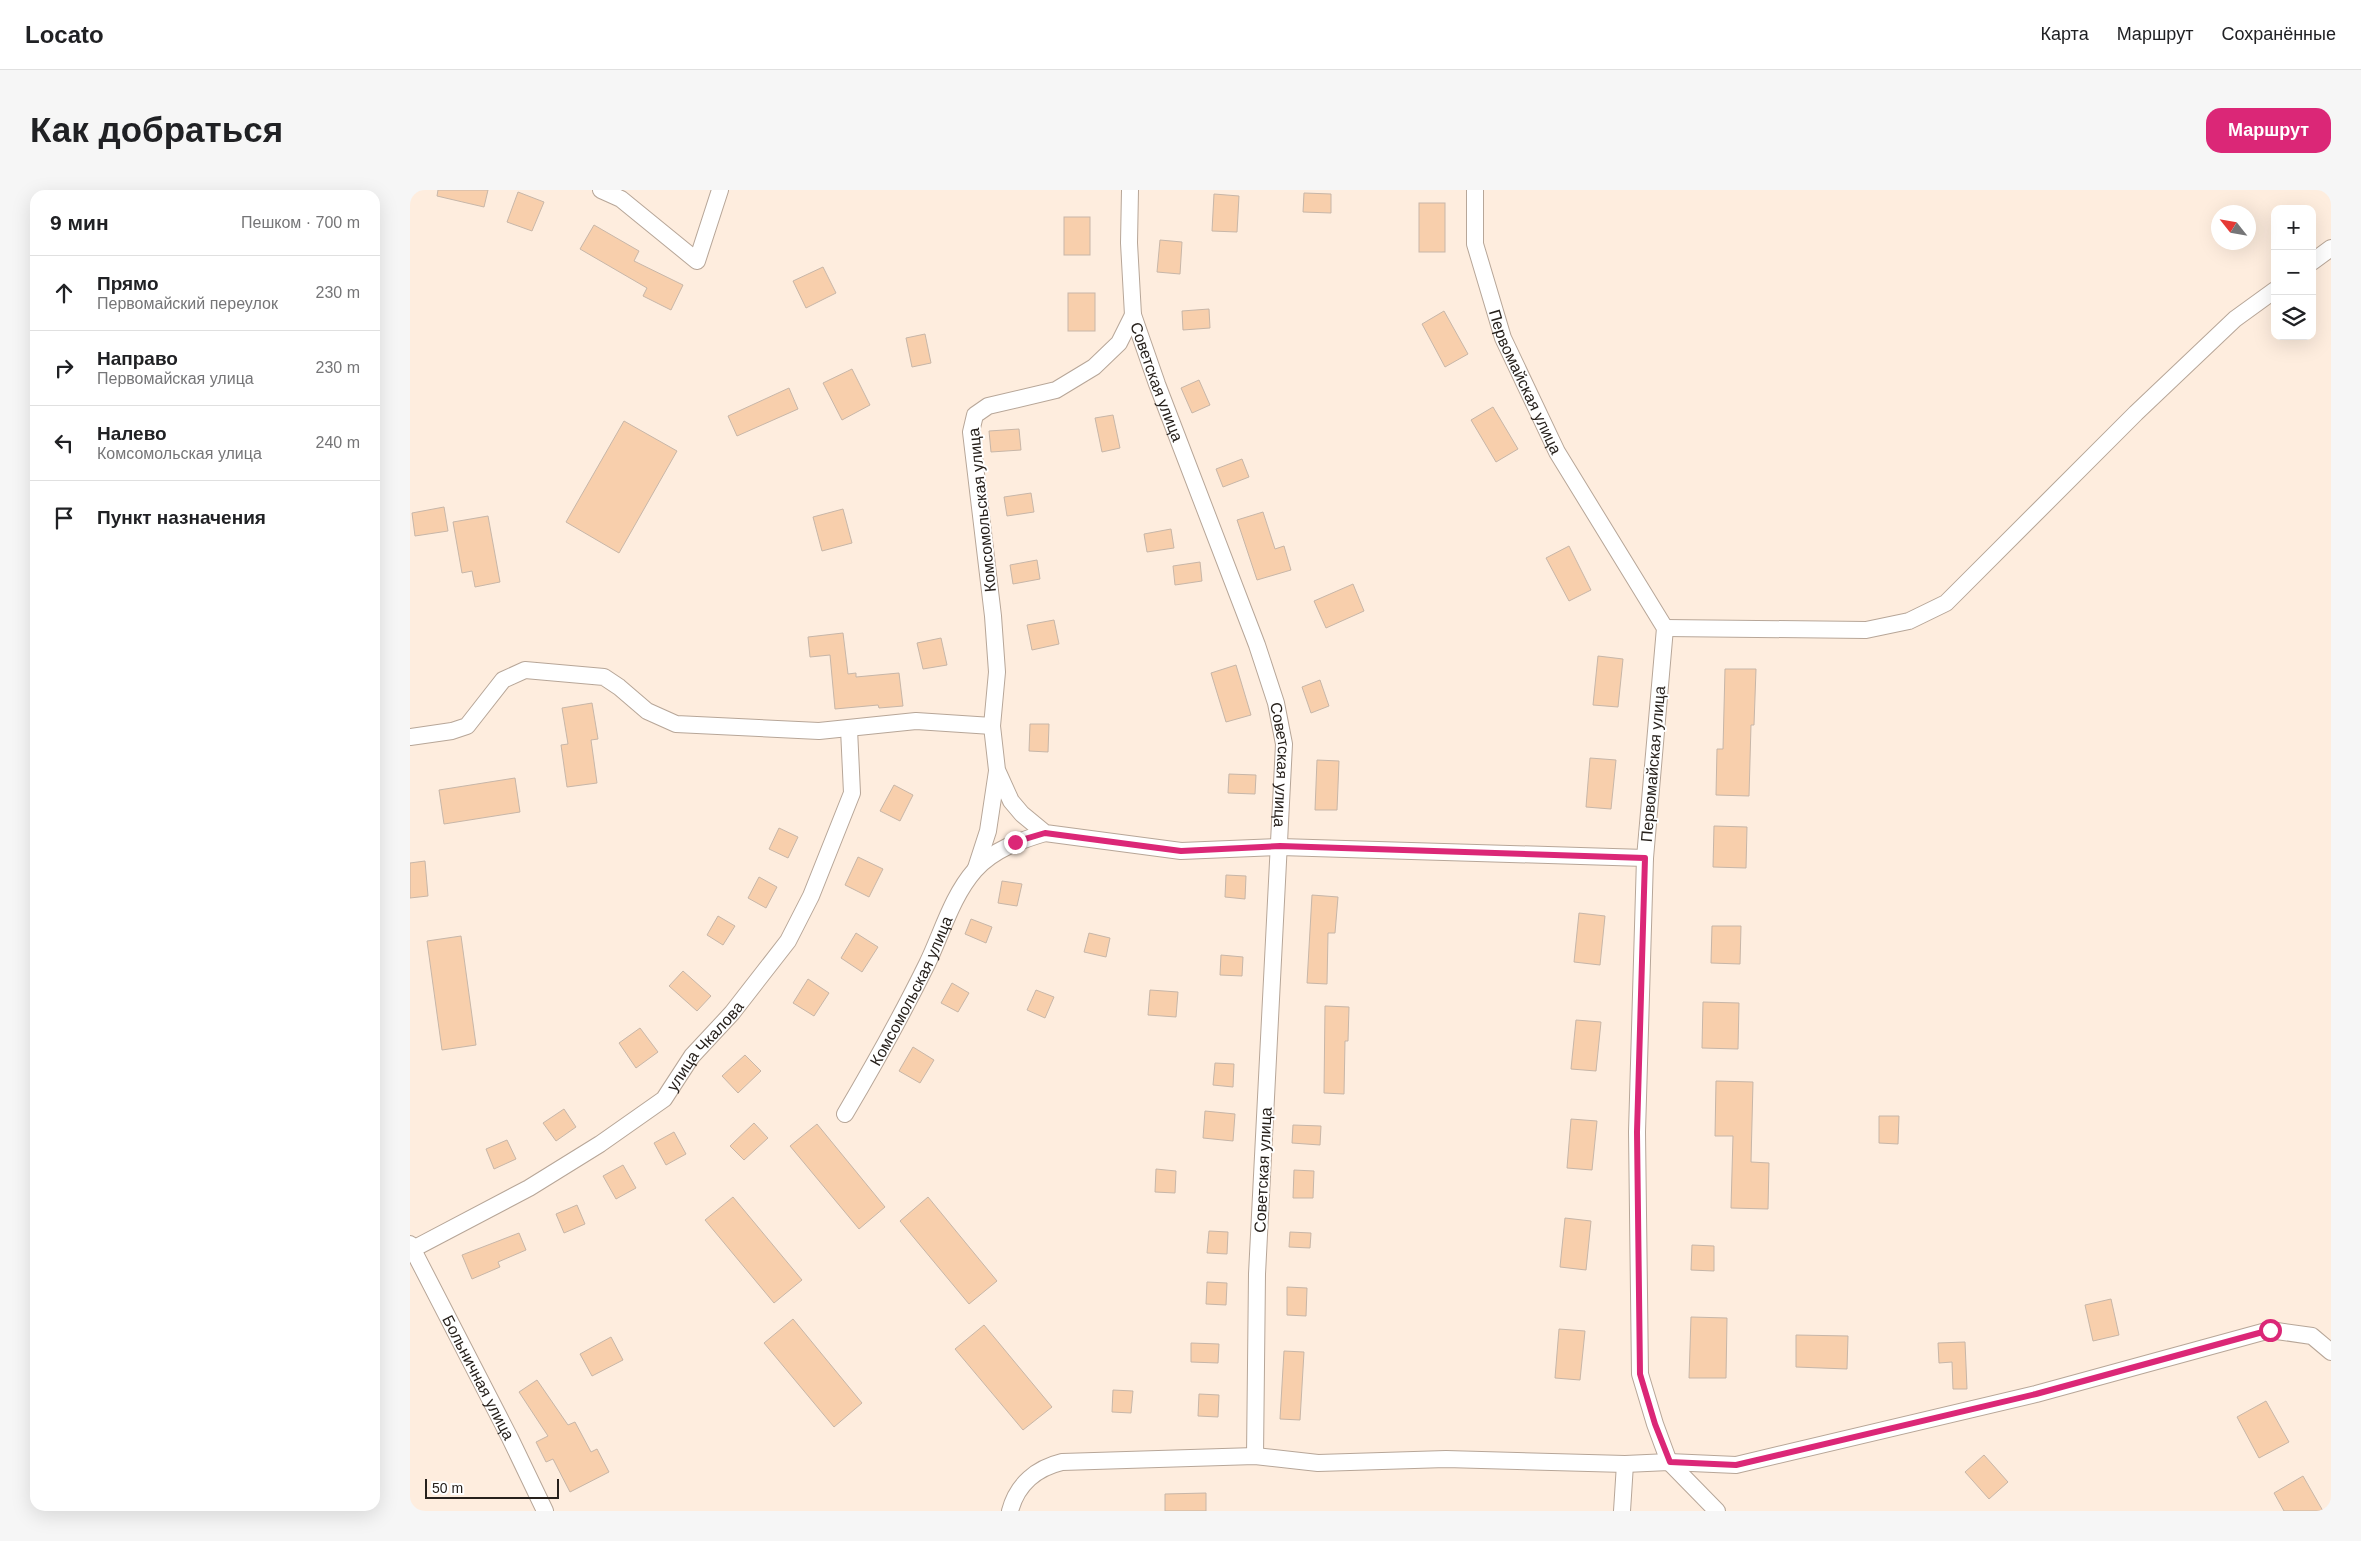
<!DOCTYPE html>
<html lang="ru">
<meta charset="utf-8">
<style>
body{margin:0;font-family:Helvetica,sans-serif;background:#f6f6f6;color:#202124}
.controls{position:absolute;right:15px;top:15px;display:grid;overflow:hidden;border-radius:10px;box-shadow:0 5px 20px #0002}
.controls button{width:45px;height:45px;display:grid;place-items:center;padding:0;border:0;border-bottom:1px solid #e0e0e0;background:#fff;color:#202124;font:25px sans-serif}
.compass{position:absolute;left:1801px;top:15px;width:45px;height:45px;border-radius:50%;background:#fff;box-shadow:0 5px 20px #0002;rotate:301deg}
.scale{position:absolute;left:15px;bottom:12px;width:134px;box-sizing:border-box;padding-left:5px;border:2px solid #27211c;border-top:0;font-size:14px;line-height:18px;white-space:nowrap;color:#27211c;-webkit-text-stroke:4px #fff;paint-order:stroke}
.stop{position:absolute;width:15px;height:15px;margin:-11px;border:4px solid #db2777;border-radius:50%;background:#fff}
.stop.end{background:#db2777;border-color:#fff;box-shadow:0 1px 5px #0008}
.list{margin:0;padding:0;list-style:none}
h2{display:flex;justify-content:space-between;align-items:center;height:65px;margin:0;padding:0 20px;font-size:21px}
h2 small{font-size:16px;font-weight:400;color:#757577}
.list li{display:grid;grid-template-columns:32px 1fr auto;gap:15px;align-items:center;box-sizing:border-box;height:75px;padding:0 20px;border-top:1px solid #e0e0e0}
.list b{display:block;font-size:19px;white-space:nowrap}
.list p{margin:0;font-size:16px;white-space:nowrap;color:#757577}
.list em{font-size:16px;font-style:normal;color:#757577}
.icon{flex:none;width:28px;height:28px;fill:none;stroke:currentColor;stroke-width:2;stroke-linecap:round;stroke-linejoin:round}
.map{position:relative;flex:none;width:1921px;height:1321px;overflow:hidden;border-radius:15px}
header{display:flex;align-items:center;gap:30px;box-sizing:border-box;height:70px;padding:0 25px;background:#fff;border-bottom:1px solid #e0e0e0}
header strong{font-size:24px}
nav{display:flex;gap:28px;margin-inline-start:auto;font-size:18px}
.intro{display:flex;align-items:center;justify-content:space-between;box-sizing:border-box;height:120px;padding:0 30px}
h1{margin:0;font-size:35px}
.button{padding:12px 22px;border-radius:15px;background:#db2777;color:#fff;font-size:18px;font-weight:700}
main{display:flex;gap:30px;padding:0 30px}
aside{flex:1;background:#fff;border-radius:15px;box-shadow:0 5px 20px #0002}
.map>svg:first-child{display:block}
.building{fill:#f8cfac;stroke:#c7b6a8}
.lines{fill:none;stroke-linecap:round;stroke-linejoin:round}
.street-casing{stroke:#b7a698;stroke-width:18}
.street{stroke:#fff;stroke-width:16}
.route{stroke:#db2777;stroke-width:6}
.labels{text-anchor:middle;dominant-baseline:central;stroke-width:4;stroke-linejoin:round;paint-order:stroke}
.street-label{font-size:16px;fill:#27211c;stroke:#fff}
</style>
<header>
<strong>Locato</strong>
<nav><a>Карта</a><a>Маршрут</a><a>Сохранённые</a></nav>
</header>
<div class="intro"><h1>Как добраться</h1><a class="button">Маршрут</a></div>
<main>
<aside>
<h2>9 мин<small>Пешком · 700 m</small></h2>
<ul class="list">
<li><svg class="icon" aria-label="ahead" viewBox="0 0 24 24"><path d="M12 20V5M6 11l6-6 6 6"/></svg><div><b>Прямо</b><p>Первомайский переулок</p></div><em>230 m</em></li>
<li><svg class="icon" aria-label="right" viewBox="0 0 24 24"><path d="M7 20v-9h11M14 6l5 5-5 5"/></svg><div><b>Направо</b><p>Первомайская улица</p></div><em>230 m</em></li>
<li><svg class="icon" aria-label="left" viewBox="0 0 24 24"><path d="M17 20v-9H6M10 6l-5 5 5 5"/></svg><div><b>Налево</b><p>Комсомольская улица</p></div><em>240 m</em></li>
<li><svg class="icon" aria-label="arrive" viewBox="0 0 24 24"><path d="M6 21V4h12l-3 4 3 4H6"/></svg><div><b>Пункт назначения</b></div></li>
</ul>
</aside>
<div class="map">
<svg width="1921" height="1321" viewBox="0 0 1921 1321">
<rect width="100%" height="100%" fill="#feedde"/>
<g class="building">
<path d="M28 0H78L74 17 27 6Z"/>
<path d="M108 2 134 12 122 41 97 32Z"/>
<path d="M894 3 921 4V23L893 22Z"/>
<path d="M804 4 829 6 827 42 802 41Z"/>
<rect x="1009" y="13" width="26" height="49"/>
<rect x="654" y="27" width="26" height="38"/>
<path d="M184 35 229 61 224 71 273 95 261 120 233 106 237 98 170 59Z"/>
<path d="M750 50 772 52 770 84 747 82Z"/>
<path d="M413 77 426 103 396 118 383 91Z"/>
<rect x="658" y="103" width="27" height="38"/>
<path d="M799 119 800 138 773 140 772 121Z"/>
<path d="M1034 121 1058 164 1035 177 1012 134Z"/>
<path d="M515 144 521 173 502 177 496 148Z"/>
<path d="M442 179 460 215 432 230 413 193Z"/>
<path d="M789 190 800 215 782 223 771 198Z"/>
<path d="M379 198 388 219 327 246 318 226Z"/>
<path d="M1083 217 1108 259 1086 272 1061 230Z"/>
<path d="M703 225 710 258 692 262 685 228Z"/>
<path d="M214 231 267 261 209 363 156 332Z"/>
<path d="M609 239 611 260 581 262 579 241Z"/>
<path d="M832 269 839 287 813 297 806 279Z"/>
<path d="M621 303 624 322 597 326 594 307Z"/>
<path d="M34 317 38 341 5 346 2 323Z"/>
<path d="M433 319 442 353 412 361 403 327Z"/>
<path d="M853 322 865 359 874 356 881 380 847 390 827 330Z"/>
<path d="M78 326 90 392 65 397 62 381 52 383 43 332Z"/>
<path d="M761 339 764 358 737 362 734 344Z"/>
<path d="M1159 356 1181 400 1159 411 1136 368Z"/>
<path d="M627 370 630 389 603 394 600 375Z"/>
<path d="M790 372 792 391 765 395 763 376Z"/>
<path d="M943 394 954 421 916 438 904 411Z"/>
<path d="M644 430 649 454 622 460 617 435Z"/>
<path d="M433 443 438 484 446 483V487L489 483 493 516 469 518 468 515 425 519 420 465 400 467 398 447Z"/>
<path d="M531 448 537 475 513 479 507 453Z"/>
<path d="M1188 466 1213 469 1208 517 1183 515Z"/>
<path d="M826 475 841 525 816 532 801 483Z"/>
<path d="M1315 479H1346L1344 535H1341L1339 606 1306 605 1307 559H1313Z"/>
<path d="M910 490 919 516 901 523 892 497Z"/>
<path d="M182 513 188 549 181 550 187 593 157 597 151 555 158 554 152 518Z"/>
<path d="M620 534H639L638 562 619 561Z"/>
<path d="M1180 568 1206 570 1201 619 1176 617Z"/>
<path d="M907 570 929 571 927 620H905Z"/>
<path d="M819 584 846 585 845 604 818 603Z"/>
<path d="M105 588 110 622 34 634 29 600Z"/>
<path d="M484 595 503 605 490 631 470 621Z"/>
<path d="M1304 636 1337 637 1336 678 1303 677Z"/>
<path d="M369 638 388 647 378 668 359 659Z"/>
<path d="M448 667 473 679 459 707 435 695Z"/>
<path d="M15 671 18 706 0 708V673Z"/>
<path d="M816 685 836 686 835 709 815 707Z"/>
<path d="M349 687 367 697 356 718 338 708Z"/>
<path d="M592 691 612 694 607 716 588 713Z"/>
<path d="M902 705 928 707 925 743H918L917 794 897 793Z"/>
<path d="M1169 723 1195 726 1190 775 1164 772Z"/>
<path d="M308 726 325 736 313 755 297 745Z"/>
<path d="M561 729 582 737 576 753 555 744Z"/>
<path d="M1302 736H1331L1330 774 1301 773Z"/>
<path d="M446 743 468 757 452 782 431 768Z"/>
<path d="M679 743 700 748 696 767 674 762Z"/>
<path d="M51 746 66 855 32 860 17 751Z"/>
<path d="M811 765 833 767 832 786 810 785Z"/>
<path d="M273 781 301 806 287 821 259 796Z"/>
<path d="M398 789 419 803 404 826 383 813Z"/>
<path d="M542 793 559 803 548 822 531 813Z"/>
<path d="M626 800 644 807 635 828 617 820Z"/>
<path d="M740 800 768 802 766 827 738 825Z"/>
<path d="M1293 812 1329 813 1328 859 1292 858Z"/>
<path d="M915 816 939 817 938 851H935L934 904 914 903Z"/>
<path d="M1166 830 1191 832 1186 881 1161 879Z"/>
<path d="M230 838 248 862 226 878 209 853Z"/>
<path d="M503 857 524 870 510 893 489 881Z"/>
<path d="M335 865 351 881 328 903 312 886Z"/>
<path d="M805 873 824 874 823 897 803 895Z"/>
<path d="M1306 891 1343 892 1341 972 1359 973 1358 1019 1321 1018 1323 946H1305Z"/>
<path d="M154 919 166 937 146 951 133 933Z"/>
<path d="M795 921 825 924 823 951 793 948Z"/>
<path d="M1469 926H1489L1488 954 1469 953Z"/>
<path d="M1161 929 1187 931 1182 980 1157 978Z"/>
<path d="M344 933 358 948 334 970 320 956Z"/>
<path d="M407 934 475 1017 449 1039 380 956Z"/>
<path d="M883 935 911 936 910 955 882 953Z"/>
<path d="M264 942 276 964 256 975 244 953Z"/>
<path d="M97 950 106 969 84 979 76 959Z"/>
<path d="M213 975 226 998 206 1009 193 986Z"/>
<path d="M746 979 766 981 765 1003 745 1002Z"/>
<path d="M884 980 904 981 903 1008H883Z"/>
<path d="M323 1007 392 1090 364 1113 295 1030Z"/>
<path d="M518 1007 587 1091 559 1114 490 1031Z"/>
<path d="M167 1015 175 1034 154 1043 146 1024Z"/>
<path d="M1155 1028 1181 1031 1176 1080 1150 1077Z"/>
<path d="M799 1041 818 1042 817 1064 797 1063Z"/>
<path d="M880 1042 901 1043 900 1058 879 1057Z"/>
<path d="M109 1043 116 1060 88 1072 90 1077 62 1089 52 1065Z"/>
<path d="M1282 1055 1304 1056V1081L1281 1080Z"/>
<path d="M797 1092 817 1093 816 1115 796 1114Z"/>
<path d="M877 1097 897 1098 896 1126 877 1125Z"/>
<path d="M1701 1109 1709 1145 1683 1151 1675 1115Z"/>
<path d="M1281 1127 1317 1128 1316 1188H1279Z"/>
<path d="M383 1129 452 1213 424 1237 354 1153Z"/>
<path d="M574 1135 642 1217 613 1240 545 1159Z"/>
<path d="M1149 1139 1175 1141 1170 1190 1145 1188Z"/>
<path d="M1386 1145 1438 1146 1437 1179 1386 1177Z"/>
<path d="M201 1147 213 1170 182 1186 170 1164Z"/>
<path d="M1555 1152 1557 1199H1543L1542 1172 1529 1173 1528 1153Z"/>
<path d="M781 1153 809 1154 808 1173 781 1172Z"/>
<path d="M874 1161 894 1162 890 1230 870 1229Z"/>
<path d="M127 1190 158 1235 165 1232 181 1262 187 1259 199 1282 160 1302 143 1269 136 1272 126 1252 138 1246 109 1202Z"/>
<path d="M703 1200 723 1201 721 1223 702 1222Z"/>
<path d="M789 1204 809 1205 808 1227 788 1226Z"/>
<path d="M1856 1211 1879 1252 1849 1268 1827 1227Z"/>
<path d="M1574 1265 1598 1292 1579 1309 1555 1282Z"/>
<path d="M1893 1286 1913 1321H1874L1864 1303Z"/>
<path d="M796 1303V1321H755V1304Z"/>
</g>
<g class="lines">
<g class="street-casing">
<g id="street">
<path d="M191 0 211 9 287 71 310 0"/>
<path id="s1" d="M720 0 719 53 723 125 747 194 847 455 866 513 874 554 847 1084 845 1266"/>
<path id="s2" d="M1065 0V54L1093 148 1147 262 1255 438 1235 668 1227 942 1230 1184 1245 1234 1259 1272 1307 1321"/>
<path d="M1902 72 1921 58"/>
<path d="M723 125 709 153 684 177 646 200 578 216 565 225 561 242 583 426 587 482 582 536 587 580 601 611 612 624 635 643 771 661 870 657 1235 668"/>
<path d="M1255 438 1456 440 1499 431 1536 413 1726 223 1825 129 1865 100"/>
<path d="M0 547 42 541 57 536 93 490 115 480 194 487 209 497 237 521 266 534 409 541 506 531 582 536"/>
<path d="M566 678 578 641 587 581"/>
<path id="s3" d="M435 924C464 875 492 825 517 774 532 743 542 706 565 680 584 659 609 651 635 643"/>
<path id="s4" d="M0 1054 100 1248 135 1321"/>
<path id="s5" d="M3 1059 119 998 190 954 254 909 282 866 322 823 378 751 401 706 442 603 439 539"/>
<path d="M600 1321C607 1294 627 1278 652 1272L845 1266 908 1273 1036 1269 1215 1274 1259 1272 1326 1275 1626 1204 1860 1140 1902 1146 1921 1162"/>
<path d="M1212 1321 1215 1274"/>
</g>
</g>
<use href="#street" class="street"/>
</g>
<g class="lines">
<path class="route" d="M605 652 635 643 771 661 870 656 1235 668 1227 942 1230 1184 1245 1234 1260 1272 1326 1275 1626 1204 1860 1140"/>
</g>
<g class="labels">
<g class="street-label">
<text stroke="none"><textPath href="#s2" startOffset="201">Первомайская улица</textPath></text>
<text stroke="none"><textPath href="#s1" startOffset="196">Советская улица</textPath></text>
<text transform="translate(572 320) rotate(-96)">Комсомольская улица</text>
<text transform="translate(1243 574) rotate(-85)">Первомайская улица</text>
<text stroke="none"><textPath href="#s1" startOffset="601">Советская улица</textPath></text>
<text stroke="none"><textPath href="#s3" startOffset="140">Комсомольская улица</textPath></text>
<text stroke="none"><textPath href="#s5" startOffset="360">улица Чкалова</textPath></text>
<text transform="translate(853 980) rotate(-87)">Советская улица</text>
<text stroke="none"><textPath href="#s4" startOffset="150">Больничная улица</textPath></text>
</g>
</g>
</svg>
<div class="controls">
<button>+</button>
<button>−</button>
<button><svg class="icon" aria-label="layers" viewBox="0 0 24 24"><path d="M12 4l9 5-9 5-9-5zM3 14l9 5 9-5"/></svg></button>
</div>
<svg class="compass" viewBox="-18 -18 36 36"><path d="M0-13l5 13h-10z" fill="#e53935"/><path d="M0 13l5-13h-10z" fill="#757577"/></svg>
<div class="scale">50 m</div>
<div class="stop" style="left:1860px;top:1140px"></div>
<div class="stop end" style="left:605px;top:652px"></div>
</div>
</main>
